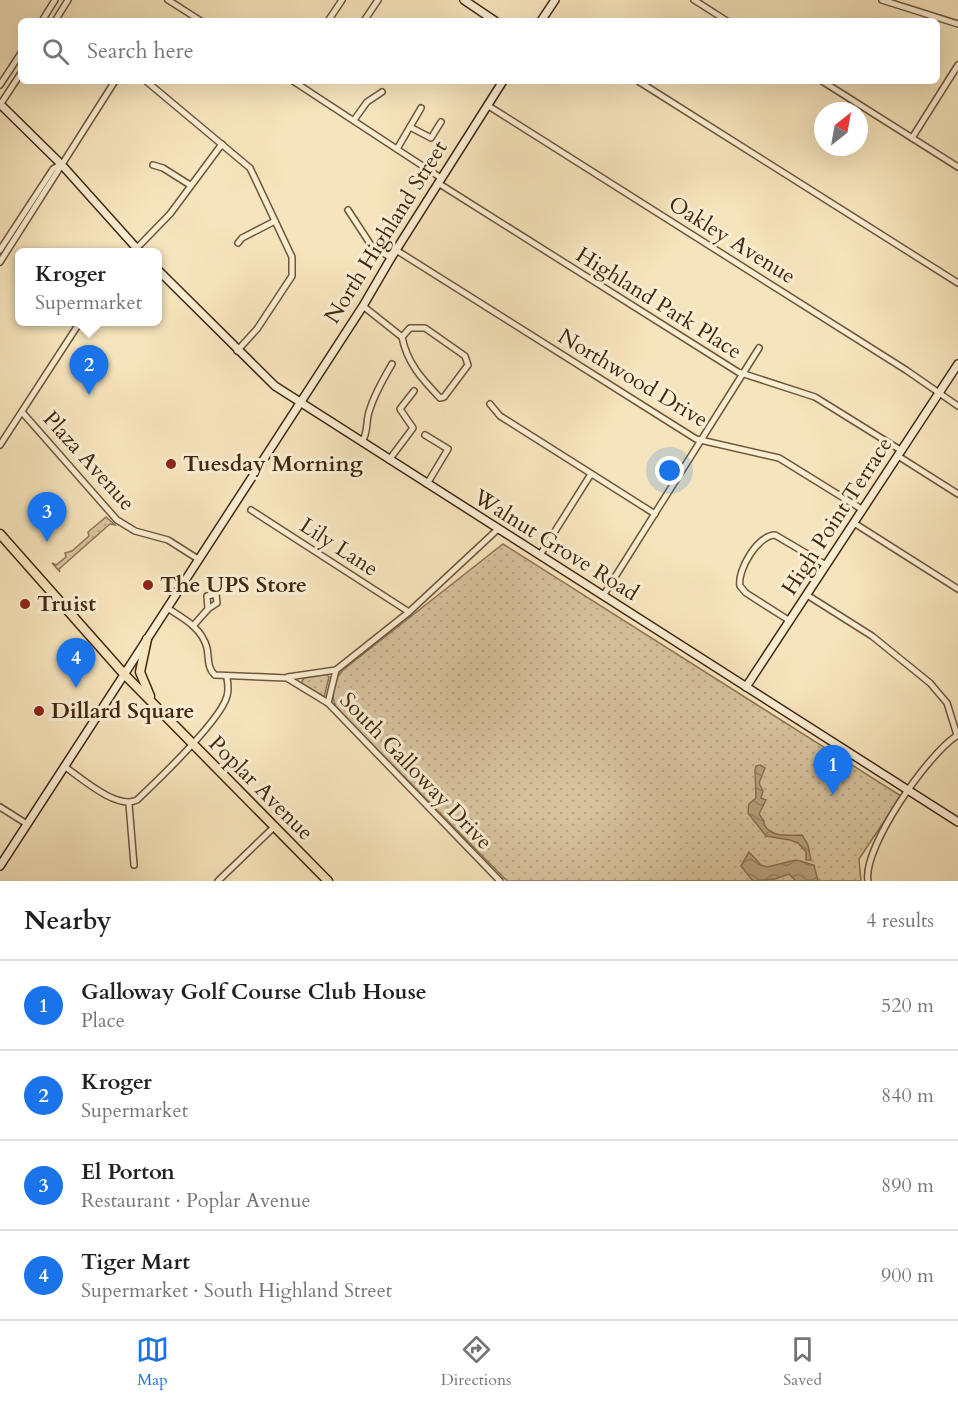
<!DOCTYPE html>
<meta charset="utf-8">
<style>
body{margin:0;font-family:Cardo,serif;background:#f2f2f2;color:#202124}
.compass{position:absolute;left:814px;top:102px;width:54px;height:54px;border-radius:50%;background:#fff;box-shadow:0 6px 24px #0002;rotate:31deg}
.you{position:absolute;left:670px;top:471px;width:21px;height:21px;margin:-15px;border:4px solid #fff;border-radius:50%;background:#1a73e8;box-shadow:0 0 0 9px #1a73e833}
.badge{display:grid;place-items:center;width:39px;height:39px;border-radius:50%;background:#1a73e8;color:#fff;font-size:20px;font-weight:700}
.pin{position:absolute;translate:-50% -50px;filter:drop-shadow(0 2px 3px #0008)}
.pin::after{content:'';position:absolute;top:32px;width:21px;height:18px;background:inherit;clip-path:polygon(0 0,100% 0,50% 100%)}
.popup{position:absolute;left:15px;top:248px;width:147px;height:78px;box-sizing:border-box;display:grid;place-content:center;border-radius:9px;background:#fff;filter:drop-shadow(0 2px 4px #0005);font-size:20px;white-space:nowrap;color:#757577}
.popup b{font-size:22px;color:#202124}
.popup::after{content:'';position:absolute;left:50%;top:100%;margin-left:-12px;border:12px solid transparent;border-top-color:#fff}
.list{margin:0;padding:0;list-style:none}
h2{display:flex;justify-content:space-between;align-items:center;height:78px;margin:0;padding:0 24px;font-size:26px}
h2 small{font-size:20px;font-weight:400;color:#757577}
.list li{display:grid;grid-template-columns:39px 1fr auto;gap:18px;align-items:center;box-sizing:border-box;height:90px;padding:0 24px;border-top:2px solid #e0e0e0}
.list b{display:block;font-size:22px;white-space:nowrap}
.list p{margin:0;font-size:20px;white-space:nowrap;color:#757577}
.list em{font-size:20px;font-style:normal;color:#757577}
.icon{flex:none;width:33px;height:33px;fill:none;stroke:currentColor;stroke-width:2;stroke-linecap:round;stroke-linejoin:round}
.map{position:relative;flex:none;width:958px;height:881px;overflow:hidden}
.search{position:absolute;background:#fff;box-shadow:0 6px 24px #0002;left:18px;right:18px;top:18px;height:66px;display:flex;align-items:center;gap:15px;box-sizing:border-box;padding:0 21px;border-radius:9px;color:#757577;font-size:22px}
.sheet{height:438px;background:#fff}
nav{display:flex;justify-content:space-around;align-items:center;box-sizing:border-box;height:84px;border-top:2px solid #e0e0e0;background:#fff;font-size:16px;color:#757577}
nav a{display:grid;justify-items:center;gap:3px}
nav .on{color:#1a73e8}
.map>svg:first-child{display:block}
.grass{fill:url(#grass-dots);stroke:#8e7657;stroke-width:1.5}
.water{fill:url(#water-waves);stroke:#8a7253;stroke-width:1.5}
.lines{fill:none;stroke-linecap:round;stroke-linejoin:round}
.street-casing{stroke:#70573a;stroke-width:8}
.secondary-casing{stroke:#43280f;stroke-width:10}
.primary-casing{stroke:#43280f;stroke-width:11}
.street{stroke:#f9edd3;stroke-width:5}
.secondary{stroke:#f9edd3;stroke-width:7}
.primary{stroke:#f6e4bc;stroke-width:8}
.poi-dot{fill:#8f2418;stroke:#f9edd3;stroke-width:2}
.labels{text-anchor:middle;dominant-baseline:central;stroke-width:6;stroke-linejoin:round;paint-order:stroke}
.street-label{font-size:22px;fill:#43280f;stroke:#f9edd3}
.poi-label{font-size:22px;font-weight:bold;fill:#43280f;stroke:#f9edd3;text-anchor:start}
</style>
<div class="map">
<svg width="958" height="881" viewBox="0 0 958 881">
<defs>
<pattern id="grass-dots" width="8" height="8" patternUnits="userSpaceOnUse" patternTransform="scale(1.5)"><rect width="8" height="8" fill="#d8c49f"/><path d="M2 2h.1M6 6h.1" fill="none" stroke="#bba888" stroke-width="1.8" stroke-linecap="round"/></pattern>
<pattern id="water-waves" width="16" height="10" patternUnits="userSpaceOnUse" patternTransform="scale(1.5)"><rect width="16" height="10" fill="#b9a481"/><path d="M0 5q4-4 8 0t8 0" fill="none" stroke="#988668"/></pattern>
</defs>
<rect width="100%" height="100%" fill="#f6e4bc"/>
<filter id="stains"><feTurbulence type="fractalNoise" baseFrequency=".00333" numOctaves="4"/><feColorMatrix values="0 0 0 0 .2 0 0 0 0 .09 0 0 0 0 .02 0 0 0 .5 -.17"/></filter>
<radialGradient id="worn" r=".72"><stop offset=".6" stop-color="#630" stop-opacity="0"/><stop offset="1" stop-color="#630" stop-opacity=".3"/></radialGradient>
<g class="grass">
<path d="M106 517 115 525 110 524 59 569 60 572 52 563 56 565 66 557 65 553 72 551 89 536 88 532Z"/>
<path d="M503 544 901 796 859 859 861 881H507L337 709C330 695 332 682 343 670Z"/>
<path d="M326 673 329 677 324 697 301 683 304 678Z"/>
</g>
<g class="water">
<path d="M760 765 765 768 759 783 763 791 761 798 766 800 759 814 764 821V825C773 838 787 835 802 835L808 845 811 860H806V852L798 843 790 840 766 836 748 813 749 804 756 798 755 770 756 766Z"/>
<path d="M749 852 761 865 767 867 796 860 814 865 818 881H796L789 874 775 879 753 881 741 866Z"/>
</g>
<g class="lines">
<g class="street-casing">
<g id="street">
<path d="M168 0 201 21"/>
<path d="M694 0 727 21"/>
<path d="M882 0 958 24"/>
<path d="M42 21 55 0"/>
<path d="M55 21 68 0"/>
<path d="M328 21 342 0"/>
<path d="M364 21 378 0"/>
<path d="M146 81 250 168 292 257V276L257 329 237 351"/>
<path d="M293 81 441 178"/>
<path d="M638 81 958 283"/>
<path d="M822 81 958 167"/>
<path d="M0 85 21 53"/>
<path d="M0 105 21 73"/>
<path d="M487 105 906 370 958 406"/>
<path d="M354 120 367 102 382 92"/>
<path d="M410 127 431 138 441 122"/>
<path d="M912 138 958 65"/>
<path d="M397 149 421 108"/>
<path d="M153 165 163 168 190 185"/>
<path d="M438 183 738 372 815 397 902 451"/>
<path d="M348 210 371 245 391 258"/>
<path d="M238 243 242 238 275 221"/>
<path d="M0 250 53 169 61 164"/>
<path d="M396 250 696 439 779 458 863 510"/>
<path d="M133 252 170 214 222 144"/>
<path d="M0 262 115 81"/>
<path d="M363 306 402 337"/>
<path d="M410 328H425L465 356 468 365 444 397 440 398C422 379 407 363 402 337Z"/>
<path d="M490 404 500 416 655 514"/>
<path d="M22 412 117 520 135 531 168 540 198 559"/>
<path d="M425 435 448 449 427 484"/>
<path d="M362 442C369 431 365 421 370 409 375 393 384 378 392 364"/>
<path d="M0 445 80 322"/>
<path d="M898 456 958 494"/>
<path d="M389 460 413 428 400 409 414 391"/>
<path d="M251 510 409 612"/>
<path d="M854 523 958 589"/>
<path d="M540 555 591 474"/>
<path d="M807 595 872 636 930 683 947 703 957 735"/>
<path d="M603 596 759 348"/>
<path d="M167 608C183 618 202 628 207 648 209 658 207 668 215 675L287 678 328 703 500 881"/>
<path d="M790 621 746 593 740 586C737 570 758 535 775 535L826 565"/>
<path d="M193 626 208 609 217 603 216 594 207 596 208 609"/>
<path d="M288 677 336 670"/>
<path d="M328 703 336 670 409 612 498 529"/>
<path d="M64 766C81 778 117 810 137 800 157 781 221 720 227 696 229 690 228 684 227 678"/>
<path d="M129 804 134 865"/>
<path d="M0 807 27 824"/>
<path d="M218 881 274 827"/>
<path d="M868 881C862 848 929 752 958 735"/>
</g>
</g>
<g class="secondary-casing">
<g id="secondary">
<path d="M464 0 495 21"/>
<path d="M541 21 555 0"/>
<path d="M0 104 61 164 140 252"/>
<path d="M158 270 275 386 958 822"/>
<path d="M746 687 958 364"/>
<path d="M0 866 363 306 391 258 503 81"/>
</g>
</g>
<g class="primary-casing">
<g id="primary">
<path d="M0 534 124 674 328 881"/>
<path d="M147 639 140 672 150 696"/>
</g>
</g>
<use href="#street" class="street"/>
<use href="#secondary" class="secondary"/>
<use href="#primary" class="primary"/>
</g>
<g class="poi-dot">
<circle cx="171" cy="464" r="6"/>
<circle cx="148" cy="585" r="6"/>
<circle cx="25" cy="604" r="6"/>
<circle cx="39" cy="711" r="6"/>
</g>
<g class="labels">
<g class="street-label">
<text transform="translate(386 232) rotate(-58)">North Highland Street</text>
<text transform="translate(732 240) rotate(32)">Oakley Avenue</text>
<text transform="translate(659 303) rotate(32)">Highland Park Place</text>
<text transform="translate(633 378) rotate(31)">Northwood Drive</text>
<text transform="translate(89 461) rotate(48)">Plaza Avenue</text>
<text transform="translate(837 516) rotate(-57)">High Point Terrace</text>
<text transform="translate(556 545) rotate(32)">Walnut Grove Road</text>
<text transform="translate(339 547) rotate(33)">Lily Lane</text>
<text transform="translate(416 771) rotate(46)">South Galloway Drive</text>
<text transform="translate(261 788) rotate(45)">Poplar Avenue</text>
</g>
<g class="poi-label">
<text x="183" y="464">Tuesday Morning</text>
<text x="160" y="585">The UPS Store</text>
<text x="37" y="604">Truist</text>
<text x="51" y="711">Dillard Square</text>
</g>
</g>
<rect width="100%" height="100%" filter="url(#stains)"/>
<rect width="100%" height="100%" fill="url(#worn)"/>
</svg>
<svg class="compass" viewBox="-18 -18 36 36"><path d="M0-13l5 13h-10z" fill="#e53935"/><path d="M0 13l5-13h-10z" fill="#757577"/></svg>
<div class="you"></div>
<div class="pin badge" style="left:833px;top:795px">1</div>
<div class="pin badge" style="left:89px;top:395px">2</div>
<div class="popup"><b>Kroger</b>Supermarket</div>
<div class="pin badge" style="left:47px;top:542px">3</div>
<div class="pin badge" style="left:76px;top:688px">4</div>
<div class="search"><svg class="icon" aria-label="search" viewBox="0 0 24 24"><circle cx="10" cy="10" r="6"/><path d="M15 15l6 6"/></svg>Search here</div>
</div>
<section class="sheet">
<h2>Nearby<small>4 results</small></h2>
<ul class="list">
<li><span class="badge">1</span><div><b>Galloway Golf Course Club House</b><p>Place</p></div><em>520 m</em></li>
<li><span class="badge">2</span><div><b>Kroger</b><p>Supermarket</p></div><em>840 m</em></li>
<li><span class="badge">3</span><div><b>El Porton</b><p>Restaurant · Poplar Avenue</p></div><em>890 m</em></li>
<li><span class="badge">4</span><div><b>Tiger Mart</b><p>Supermarket · South Highland Street</p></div><em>900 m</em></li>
</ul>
</section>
<nav>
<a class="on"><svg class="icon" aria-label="map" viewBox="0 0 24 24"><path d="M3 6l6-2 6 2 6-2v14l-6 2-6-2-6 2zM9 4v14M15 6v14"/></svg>Map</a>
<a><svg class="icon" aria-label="directions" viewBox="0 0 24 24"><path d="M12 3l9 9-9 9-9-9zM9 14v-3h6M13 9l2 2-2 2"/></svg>Directions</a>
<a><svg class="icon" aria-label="saved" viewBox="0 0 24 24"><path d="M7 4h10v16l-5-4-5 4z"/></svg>Saved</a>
</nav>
